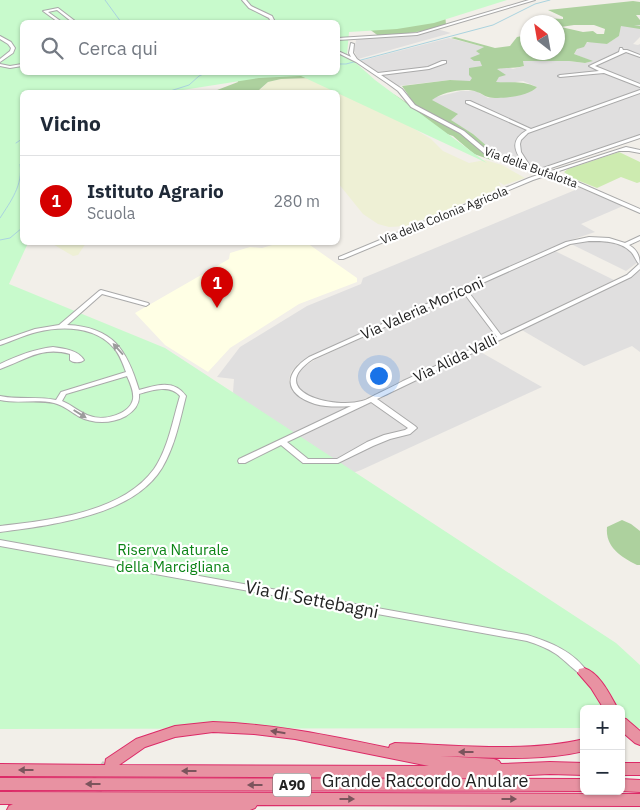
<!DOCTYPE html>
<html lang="it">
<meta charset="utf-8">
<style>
body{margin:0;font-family:"IBM Plex Sans",sans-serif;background:#f6f6f7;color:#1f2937}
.controls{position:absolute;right:15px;bottom:15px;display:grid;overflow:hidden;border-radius:8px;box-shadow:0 1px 4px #0004}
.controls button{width:45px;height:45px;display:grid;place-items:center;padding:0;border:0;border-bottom:1px solid #e0e1e3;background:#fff;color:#1f2937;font:25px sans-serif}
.compass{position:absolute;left:520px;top:15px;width:45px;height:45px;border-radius:50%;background:#fff;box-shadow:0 1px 4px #0004;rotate:329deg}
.you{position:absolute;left:378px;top:375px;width:18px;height:18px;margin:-12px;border:4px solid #fff;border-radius:50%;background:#1a73e8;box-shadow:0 0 0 8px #1a73e833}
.badge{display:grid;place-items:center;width:32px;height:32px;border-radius:50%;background:#d40000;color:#fff;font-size:16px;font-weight:700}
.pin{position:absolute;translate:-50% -41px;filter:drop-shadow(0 1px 2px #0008)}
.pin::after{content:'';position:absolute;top:26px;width:18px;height:15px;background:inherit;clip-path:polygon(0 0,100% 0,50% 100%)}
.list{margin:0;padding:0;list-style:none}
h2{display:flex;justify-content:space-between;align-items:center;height:65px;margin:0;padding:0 20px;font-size:21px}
h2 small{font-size:16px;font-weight:400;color:#747a83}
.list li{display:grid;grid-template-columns:32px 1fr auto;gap:15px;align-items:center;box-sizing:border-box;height:90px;padding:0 20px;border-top:1px solid #e0e1e3}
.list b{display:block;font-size:19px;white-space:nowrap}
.list p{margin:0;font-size:16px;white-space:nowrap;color:#747a83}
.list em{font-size:16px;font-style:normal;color:#747a83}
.icon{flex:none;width:28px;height:28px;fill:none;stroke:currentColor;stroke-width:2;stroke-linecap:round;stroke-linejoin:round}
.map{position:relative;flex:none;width:640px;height:810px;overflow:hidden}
.search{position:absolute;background:#fff;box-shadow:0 1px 4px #0004;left:20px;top:20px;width:320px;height:55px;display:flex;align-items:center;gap:12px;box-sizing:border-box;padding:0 18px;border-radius:8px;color:#747a83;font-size:19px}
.panel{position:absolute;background:#fff;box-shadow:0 1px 4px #0004;left:20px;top:90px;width:320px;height:155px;border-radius:8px}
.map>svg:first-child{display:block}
.residential{fill:#e0dfdf}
.education{fill:#ffffe5}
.farmland{fill:#eef0d5}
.grass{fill:#cdebb0}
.forest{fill:#add19e;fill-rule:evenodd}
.park{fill:#c8facc;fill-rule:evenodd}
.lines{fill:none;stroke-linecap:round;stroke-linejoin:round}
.stream{stroke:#aad3df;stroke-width:1}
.highway-tunnel{stroke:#c8c6c1;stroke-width:13;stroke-dasharray:13 6;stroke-linecap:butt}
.minor-casing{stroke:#a9a9a9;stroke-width:2}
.highway-casing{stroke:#dc2a67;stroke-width:2}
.minor{fill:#fff;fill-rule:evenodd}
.highway{fill:#e892a2;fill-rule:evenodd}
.oneway{fill:#9c9c9c}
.oneway2{fill:#7b545c}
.labels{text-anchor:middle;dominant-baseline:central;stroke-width:4.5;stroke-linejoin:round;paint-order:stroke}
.far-street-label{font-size:12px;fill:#222;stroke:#fff}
.shield{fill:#fff;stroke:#646464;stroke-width:1}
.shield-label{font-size:14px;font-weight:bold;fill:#222}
.street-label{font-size:15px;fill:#222;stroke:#fff}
.park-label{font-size:15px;fill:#0c8416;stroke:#fff}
.near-street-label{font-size:18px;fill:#222;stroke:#fff}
</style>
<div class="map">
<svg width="640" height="810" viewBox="0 0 640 810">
<rect width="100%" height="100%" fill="#f2efe9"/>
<g class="residential">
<path d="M626 19H638L640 24V37L633 44 638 45 640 44V135L540 169 490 151 473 134 450 120 457 115 431 100 436 97 461 91H476L488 98 516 96 534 90 537 87 523 81 509 83 495 82 499 77 496 69 507 67 513 69 524 66 523 61H569L585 63 592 61 574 54 581 44 594 41 607 44 619 36 621 26Z"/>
<path d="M437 29 451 33 358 59 354 51 356 40 361 39 409 36Z"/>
<path d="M449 38 484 47 477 51 480 54 482 66 470 82 450 80 398 86 360 61Z"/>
<path d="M580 188 623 206 581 224 595 232 574 239 501 270 307 358 298 364 291 372 289 380 292 391 315 404 349 408 253 453 238 403 233 392 234 379 217 377 240 347 307 306 361 284 363 278Z"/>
<path d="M583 240H603L619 244 632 251 638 262 626 271 571 244Z"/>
<path d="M555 251 614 280 501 334 467 290Z"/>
<path d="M640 271V352L632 346 584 366 520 329Z"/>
<path d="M462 292 496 336 358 402H334L313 398 298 389 296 383 297 375 302 368 316 359Z"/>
<path d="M477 350 542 387 361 470 288 497 240 464Z"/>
</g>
<path class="education" d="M279 243H307L357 278V282L299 304 230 348 208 372 165 345 135 313 229 259 230 253 250 247 262 248Z"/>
<g class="farmland">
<path d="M311 78 388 113 431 139 443 151 469 163 485 160 502 165 525 178 504 185 499 182 501 186 496 190 407 226 389 227 378 224 363 214 338 183V92H235L261 89 268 82 281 79Z"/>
<path d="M51 243H86L78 255 73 256Z"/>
</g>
<path class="grass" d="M619 152 640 162V182L637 183 621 177 597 188 572 178 564 172 568 169Z"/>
<g class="forest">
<path d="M399 0 445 15 446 24 423 31 380 37 365 26Z"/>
<path d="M633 1 640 2V15H636L640 20V25L634 26H640V29L621 26 619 36 607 44 587 42 584 47 577 49 574 54 593 61 585 63 569 61H523L524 66C514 69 506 67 497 69L506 75 499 77 496 82C512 83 521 80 537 87 530 96 499 100 488 97 484 96 481 93 477 92 466 87 442 92 432 100L458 114 451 120 473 134 489 148H482L467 135 415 105 402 86 450 80 470 81 472 78 469 75V68L482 66 480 61H474L470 58 480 54 476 51 484 47 451 38 455 37 495 48 510 46 517 37 527 35 528 52H558V36L561 33 558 30V22H538L535 20 543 18 563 19V17L548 10ZM574 25H594L605 29 604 34H597L593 31 583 32 561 27Z"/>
<path d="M338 72 395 95 422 113 466 136 484 152 512 162 491 160 474 154 453 136 425 127 311 78 281 79 268 82 259 90 212 92 238 82 237 79Z"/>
<path d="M622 520 631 524 640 531V565H637C621 557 605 547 607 527Z"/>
</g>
<path class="park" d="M0 0H507L434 23 397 29 349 32 347 55 375 80 487 163 301 76 259 78 170 92H22V242L28 243 9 284 165 348 616 643 640 665V728H621V709H584V728L0 729ZM22 22H338V72H22Z"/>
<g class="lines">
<g class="stream">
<path d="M105 0 121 22"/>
<path d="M338 64H346L493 25 535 4 550 0"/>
<path d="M90 92H110"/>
<path d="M167 92 189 85 199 76 208 72"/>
<path d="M16 143 22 139"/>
<path d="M0 218C11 201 23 185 20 164L22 162"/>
<path d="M0 240 10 238 22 228"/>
</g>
<path class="highway-tunnel" d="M96 810C92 792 97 779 108 765"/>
<g class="minor-casing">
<g id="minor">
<path d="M242 0H246L251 6 272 16 275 22H271L269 18 249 8Z"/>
<path d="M529 0H535L417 35 338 40V38L417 33Z"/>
<path d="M58 8 75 21 76 22H72L57 10 48 12 62 22H58L43 11Z"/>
<path d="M0 36 11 42 15 48 13 53 0 62V59L10 51 11 48 8 44 0 39Z"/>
<path d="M351 43 354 44 353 53 357 59 378 73 428 67 442 61H446V63L429 69 381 75 402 89 415 105 464 131 489 152 523 163C514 150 510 140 527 130L466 103V101H470L531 129 640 90V93L528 133 521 140 520 144 521 152 530 166 540 169 640 135V138L545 170 548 172 626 147 640 150V153L629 151H619L553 173 571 179 640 209V213L567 181 548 175 533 180 343 259H339V257L529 178 543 173 485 154 460 133 411 107 398 91 387 83 356 62 338 53V51L351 57 349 53Z"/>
<path d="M620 48H622L623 50H627L640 55V57L626 52 595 66 640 84V87L604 73 560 77 558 76 560 75 599 71 589 66 619 52Z"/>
<path d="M0 64 10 66 22 64V66L10 68 0 66Z"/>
<path d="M640 236V240L629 245C639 251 640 258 640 269L631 277 377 399 415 426 417 428 410 434 390 439 373 446 338 463H303L281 445 245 463H239L238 461 239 459 351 406C339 407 326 407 315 404 284 394 283 374 309 357L460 289 461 288 464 287 566 242 589 237 609 238 625 243ZM589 241C602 241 620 241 630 251 634 254 636 261 639 264L627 275 501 335 467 290 570 244ZM463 292 497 337C465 352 434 367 403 381 394 386 385 390 375 395 371 397 366 400 362 401 334 409 264 392 313 359ZM371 402 408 428 405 430 384 435 367 442 337 459H308L287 442Z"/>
<path d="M101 290 148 303 149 304 146 306 102 294 67 325C113 327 127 350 139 390 156 385 174 379 186 396 180 420 175 446 162 468 133 516 51 525 0 532V526C50 520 122 513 154 469 168 449 173 419 180 396 170 384 152 390 139 394 140 404 134 411 126 416 111 424 93 424 78 416 70 411 63 405 54 403 36 399 18 404 0 400V396C19 400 37 396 56 400L61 392 126 372C123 364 120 355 114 348 95 326 62 326 37 332 24 335 12 341 0 345V341L35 329 59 325 99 291ZM127 376C130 383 134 391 133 399 130 415 103 421 90 416 80 413 72 405 62 401L66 394Z"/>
<path d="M53 347C65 349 78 350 84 360 81 363 73 363 70 360V354C41 346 26 360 0 369V364C17 356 34 349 53 347Z"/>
<path d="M0 540 527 635C550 642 575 652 588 673L587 675C586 676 585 676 583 676 581 676 561 657 556 654 547 648 537 644 527 641L0 546Z"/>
</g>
</g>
<g class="highway-casing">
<g id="highway">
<path d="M584 668C600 673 610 695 618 709H604L591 688 578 673 579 669Z"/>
<path d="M621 718 626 719 640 731V745L635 743 621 731Z"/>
<path d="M213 722C275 724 328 735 389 748L390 745 395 743C454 745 527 753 584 739V751C537 762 488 757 440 756L494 759 499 761 501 764 550 762 584 763V775L550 774 465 778 0 776V764L105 765 106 759 136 739 175 726ZM213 732 254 734 295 739 429 766 119 765 145 747 175 737Z"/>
<rect x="621" y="763" width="19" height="12"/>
<path d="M0 778 584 779V791L0 790Z"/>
<path d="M621 779 640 780V792L621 791Z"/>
<path d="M0 792 640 794V806L257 805 255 808 250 810H7L9 806 13 804H0Z"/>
</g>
</g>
<use href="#minor" class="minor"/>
<use href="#highway" class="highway"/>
</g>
<defs><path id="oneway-solid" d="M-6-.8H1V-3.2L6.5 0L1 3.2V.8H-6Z" transform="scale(1.25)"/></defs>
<g class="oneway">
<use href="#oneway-solid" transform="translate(118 349) rotate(-132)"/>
<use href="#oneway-solid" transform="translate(80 414) rotate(32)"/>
</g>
<g class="oneway2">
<use href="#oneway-solid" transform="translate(278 732) rotate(-171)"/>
<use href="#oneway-solid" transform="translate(466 752) rotate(-180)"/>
<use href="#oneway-solid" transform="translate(26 770) rotate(180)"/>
<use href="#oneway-solid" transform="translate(189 771) rotate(-180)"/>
<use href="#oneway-solid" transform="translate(93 784) rotate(-180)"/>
<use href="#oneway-solid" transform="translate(255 785) rotate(-180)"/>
<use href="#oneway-solid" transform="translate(347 799)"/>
<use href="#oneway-solid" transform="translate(509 799)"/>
</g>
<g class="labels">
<g class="far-street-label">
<text transform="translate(531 167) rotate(20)">Via della Bufalotta</text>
<text transform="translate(444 215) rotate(-22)">Via della Colonia Agricola</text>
</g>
<rect class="shield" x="273" y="773.5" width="38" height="23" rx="4"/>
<g class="shield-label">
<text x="292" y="785">A90</text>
</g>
<g class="street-label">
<text transform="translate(422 308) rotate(-24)">Via Valeria Moriconi</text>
<text transform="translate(455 358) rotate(-26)">Via Alida Valli</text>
</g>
<g class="park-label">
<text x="173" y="549">Riserva Naturale<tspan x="173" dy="17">della Marcigliana</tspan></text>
</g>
<g class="near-street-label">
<text transform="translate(312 599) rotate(11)">Via di Settebagni</text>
<text x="425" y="780">Grande Raccordo Anulare</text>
</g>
</g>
</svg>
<div class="controls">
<button>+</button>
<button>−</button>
</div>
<svg class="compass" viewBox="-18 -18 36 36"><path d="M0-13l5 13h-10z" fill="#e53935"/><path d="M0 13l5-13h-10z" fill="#747a83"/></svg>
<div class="you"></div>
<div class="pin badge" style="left:217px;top:308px">1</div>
<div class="search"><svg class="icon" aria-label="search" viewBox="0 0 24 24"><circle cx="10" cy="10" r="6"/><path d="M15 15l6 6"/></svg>Cerca qui</div>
<section class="panel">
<h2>Vicino<small></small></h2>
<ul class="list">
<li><span class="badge">1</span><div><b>Istituto Agrario</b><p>Scuola</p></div><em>280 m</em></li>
</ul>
</section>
</div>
